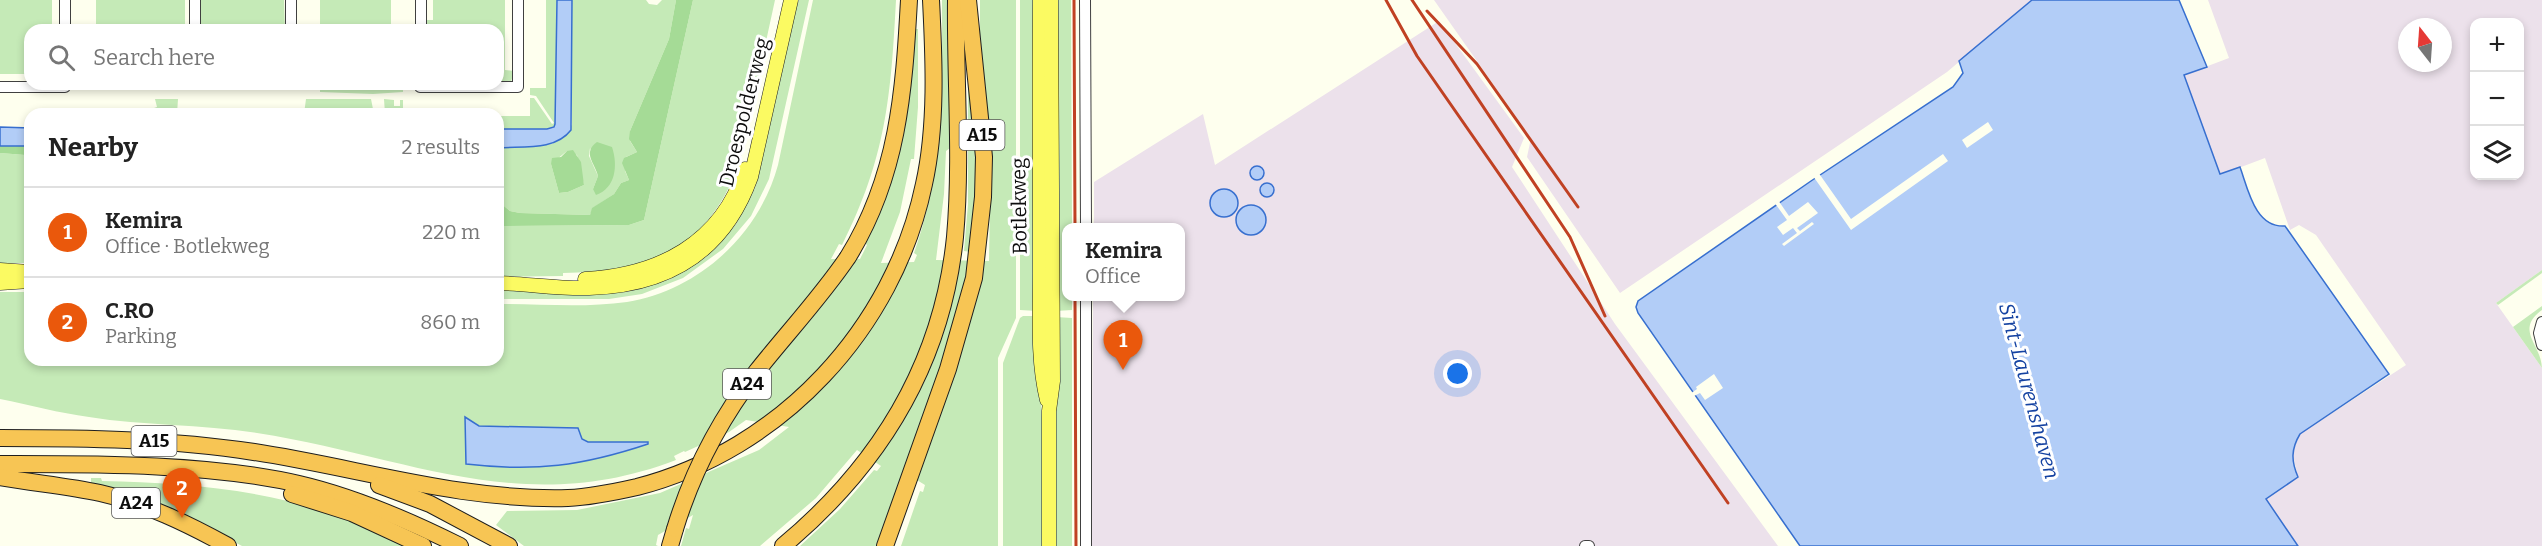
<!DOCTYPE html>
<meta charset="utf-8">
<style>
body{margin:0;font-family:Bitter,serif;background:#f6f6f6;color:#222}
.controls{position:absolute;right:18px;top:18px;display:grid;overflow:hidden;border-radius:12px;box-shadow:0 3px 9px #0003}
.controls button{width:54px;height:54px;display:grid;place-items:center;padding:0;border:0;border-bottom:2px solid #e0e0e0;background:#fff;color:#222;font:30px sans-serif}
.compass{position:absolute;left:2398px;top:18px;width:54px;height:54px;border-radius:50%;background:#fff;box-shadow:0 3px 9px #0003;rotate:343deg}
.you{position:absolute;left:1458px;top:374px;width:21px;height:21px;margin:-15px;border:4px solid #fff;border-radius:50%;background:#1a73e8;box-shadow:0 0 0 9px #1a73e833}
.badge{display:grid;place-items:center;width:39px;height:39px;border-radius:50%;background:#ea580c;color:#fff;font-size:20px;font-weight:700}
.pin{position:absolute;translate:-50% -50px;filter:drop-shadow(0 2px 3px #0008)}
.pin::after{content:'';position:absolute;top:32px;width:21px;height:18px;background:inherit;clip-path:polygon(0 0,100% 0,50% 100%)}
.popup{position:absolute;left:1062px;top:223px;width:123px;height:78px;box-sizing:border-box;display:grid;place-content:center;border-radius:12px;background:#fff;filter:drop-shadow(0 2px 4px #0005);font-size:20px;white-space:nowrap;color:#767676}
.popup b{font-size:22px;color:#222}
.popup::after{content:'';position:absolute;left:50%;top:100%;margin-left:-12px;border:12px solid transparent;border-top-color:#fff}
.list{margin:0;padding:0;list-style:none}
h2{display:flex;justify-content:space-between;align-items:center;height:78px;margin:0;padding:0 24px;font-size:26px}
h2 small{font-size:20px;font-weight:400;color:#767676}
.list li{display:grid;grid-template-columns:39px 1fr auto;gap:18px;align-items:center;box-sizing:border-box;height:90px;padding:0 24px;border-top:2px solid #e0e0e0}
.list b{display:block;font-size:22px;white-space:nowrap}
.list p{margin:0;font-size:20px;white-space:nowrap;color:#767676}
.list em{font-size:20px;font-style:normal;color:#767676}
.icon{flex:none;width:33px;height:33px;fill:none;stroke:currentColor;stroke-width:2;stroke-linecap:round;stroke-linejoin:round}
.map{position:relative;flex:none;width:2542px;height:546px;overflow:hidden}
.search{position:absolute;background:#fff;box-shadow:0 3px 9px #0003;left:24px;top:24px;width:480px;height:66px;display:flex;align-items:center;gap:15px;box-sizing:border-box;padding:0 21px;border-radius:18px;color:#767676;font-size:22px}
.panel{position:absolute;background:#fff;box-shadow:0 3px 9px #0003;left:24px;top:108px;width:480px;height:258px;border-radius:18px}
.map>svg:first-child{display:block}
.industrial{fill:#ece1eb;fill-rule:evenodd}
.green{fill:#c5eab7;fill-rule:evenodd}
.forest{fill:#a5db96}
.water{fill:#b2cdf7;stroke:#376fcf;stroke-width:1.5}
.pier{fill:#feffee}
.lines{fill:none;stroke-linecap:round;stroke-linejoin:round}
.minor-casing{stroke:#404040;stroke-width:12}
.major-casing{stroke:#1e1e1e;stroke-width:15}
.highway-casing{stroke:#1e1e1e;stroke-width:18}
.minor{stroke:#fff;stroke-width:10}
.major{stroke:#fbfa62;stroke-width:14}
.highway{stroke:#f7c554;stroke-width:16}
.rail{stroke:#c04123;stroke-width:3}
.highway-bridge-casing{stroke:#1e1e1e;stroke-width:18;stroke-linecap:butt}
.highway-bridge{stroke:#f7c554;stroke-width:16}
.labels{text-anchor:middle;dominant-baseline:central;stroke-width:6;stroke-linejoin:round;paint-order:stroke}
.shield{fill:#fff;stroke:#565656;stroke-width:1.5}
.shield-label{font-size:18px;font-weight:bold;fill:#0d0d0d}
.street-label{font-size:20px;fill:#0d0d0d;stroke:#fff}
.water-label{font-size:21px;font-style:italic;fill:#1442a1;stroke:#fff}
</style>
<div class="map">
<svg width="2542" height="546" viewBox="0 0 2542 546">
<rect width="100%" height="100%" fill="#feffee"/>
<g class="industrial">
<path d="M1434 0H2032L1947 72 1620 293 1527 157 1531 138Z"/>
<path d="M2208 0H2542V270L2496 303 2542 368V546H2298L2266 499 2298 477 2292 452 2300 434 2406 365 2316 235 2299 225 2290 230 2265 158 2220 175 2184 75 2229 58ZM2474 22H2520V176H2474ZM2407 27H2443V63H2407Z"/>
<path d="M1439 21 1524 138 1512 167 1615 324 1778 546H1091L1093 297 1180 296V228L1094 227V182L1203 114 1215 165Z"/>
</g>
<g class="green">
<path d="M0 0H52V30H30V74H0Z"/>
<rect x="96" y="0" width="89" height="30"/>
<path d="M197 0H284L285 30H198Z"/>
<path d="M320 0H391V24H413V30H320Z"/>
<path d="M433 0H505V70L514 71 511 82 498 84V30H425V20H433Z"/>
<path d="M546 0H557L555 124 554 127 547 129H498V116H530V98H534L552 124 554 123 536 96 530 95V88H546Z"/>
<path d="M572 0H646L649 4 657 5 662 0H676L669 39 630 131V141L637 152 626 157 625 171 629 180 621 183 614 194 593 208 590 215 520 213 510 211 498 201V148L552 144 572 125ZM590 148 605 189H593L598 176 589 156ZM567 151 577 155 584 185 568 192 559 193 551 164Z"/>
<path d="M693 0H775L740 161C709 249 651 272 563 273V276L498 277V226L629 225 644 220Z"/>
<path d="M799 0H809L769 179 751 216 723 249 683 278 642 294 609 299H498V290L562 291V295L627 292 670 279 706 257 736 224 755 188 793 16Z"/>
<path d="M813 0H896C891 96 886 158 842 245L839 244 831 259H860L867 245 865 243 913 29H918V107L914 159H911L900 212 881 263 914 262 917 255 914 253C945 165 942 92 942 0H949L950 148 946 151 944 194 936 260 989 261 991 146 980 34V0H1016V318L998 358V546H901L920 491 923 492 925 485 904 472 881 546H800L840 509 874 470 877 471 881 466 857 450 816 498 760 546H681L686 528 689 529 693 515 658 535 656 545 658 546H524L496 525 507 511 577 510 660 493 759 450 789 427 746 420 729 432 685 452 684 451 674 456 676 460C522 519 407 456 257 433 201 424 144 426 89 417 59 413 30 405 0 399V292H30V360H498V304C540 304 585 308 627 302 699 290 759 235 778 165Z"/>
<path d="M1020 0H1036L1037 311 1020 310Z"/>
<path d="M1055 0H1071L1072 227 1066 228V296L1072 297V310L1056 311Z"/>
<path d="M968 66 979 163 971 252 964 251 968 204Z"/>
<rect x="96" y="84" width="90" height="6"/>
<path d="M320 84H413V87H403V92L373 94 320 92Z"/>
<path d="M155 99H178L177 114H155L154 108 157 107Z"/>
<path d="M306 99H371L373 109 378 108 380 114H304Z"/>
<path d="M384 99 394 100V106H400V100H403V114H385Z"/>
<path d="M0 153 25 155 30 167V263H0Z"/>
<path d="M2542 270V273L2498 305 2496 303Z"/>
<path d="M2542 306V310C2514 330 2542 345 2542 368L2513 327Z"/>
<path d="M1023 316H1036L1043 435 1044 546H1003V363L1020 318Z"/>
<path d="M1056 317 1072 318V546H1056Z"/>
<path d="M91 478H101L102 481C178 483 256 488 330 513 356 522 381 534 406 546H242L212 530 91 483Z"/>
</g>
<g class="forest">
<path d="M676 0H693L644 220 629 225 498 226V201L510 211 520 213 590 215 592 208 614 194 621 183 629 180 622 163 624 158 637 152 629 139 630 131 669 39Z"/>
<path d="M597 142 612 147C618 165 616 188 596 195L593 189 598 176C595 163 582 153 597 142Z"/>
<path d="M0 146H30V167L27 165 25 155 0 153Z"/>
<path d="M573 150 581 162 584 185 568 192 559 193 551 164 552 158 561 157 567 151Z"/>
</g>
<g class="water">
<path d="M557 0H572L571 130C555 151 523 146 498 148V129H547L554 127 555 124Z"/>
<path d="M2032 0H2179L2207 67 2184 75 2220 174 2240 167C2248 189 2255 228 2285 226L2389 374 2300 434C2291 449 2291 461 2298 477L2266 499 2298 546H1800L1638 313 1636 307 1638 301 1811 181 1953 87 1963 73 1959 61Z"/>
<path d="M0 127 30 128V146H0Z"/>
<circle cx="1257" cy="173" r="7"/>
<circle cx="1267" cy="190" r="7"/>
<circle cx="1224" cy="203" r="14"/>
<circle cx="1251" cy="220" r="15"/>
<path d="M465 417 479 426 578 428 582 439 588 442H648V444C582 466 535 472 466 464Z"/>
</g>
<g class="pier">
<path d="M1988 122 1993 130 1967 148 1962 140Z"/>
<path d="M1943 154 1948 161 1851 230 1813 176 1818 172 1851 219Z"/>
<path d="M1778 200 1789 216 1808 202 1818 213 1797 228 1800 231 1812 222 1814 224 1784 246 1782 244 1797 233 1793 228 1783 235 1777 227 1787 220 1774 202Z"/>
<path d="M1714 374 1723 388 1705 400 1700 393 1692 397 1690 394 1697 389 1696 387Z"/>
</g>
<g class="lines">
<g class="minor-casing">
<g id="minor">
<path d="M195 0V30"/>
<path d="M1085 0 1086 228"/>
<path d="M65 30V0"/>
<path d="M291 30V0"/>
<path d="M421 30V0"/>
<path d="M420 84V87H518V0"/>
<path d="M0 87H65V84"/>
<path d="M1086 296V546"/>
<path d="M2542 322 2539 333 2542 345"/>
<path d="M1585 546H1589"/>
</g>
</g>
<g class="major-casing">
<g id="major">
<path d="M1040 0C1039 91 1040 182 1040 273 1040 315 1037 359 1047 400"/>
<path d="M0 270 30 272"/>
<path d="M585 279C658 275 721 244 745 169"/>
<path d="M0 283 30 281"/>
<path d="M498 283C529 284 559 289 589 288 667 286 724 252 751 177L791 0"/>
<path d="M1049 546V411L1053 381 1051 0"/>
</g>
</g>
<g class="highway-casing">
<g id="highway">
<path d="M848 257C898 176 904 92 909 0"/>
<path d="M0 438C85 438 170 439 254 452 359 468 461 501 568 498 592 497 615 492 637 487 781 450 894 328 924 184 937 126 934 59 931 0"/>
<path d="M0 464C94 464 207 463 299 484 355 497 408 520 460 546"/>
<path d="M0 477C33 483 68 486 100 493 145 503 188 524 228 546"/>
<path d="M379 485 430 504 509 546"/>
<path d="M292 494 352 513 423 546"/>
<path d="M670 546 675 529"/>
<path d="M783 546C880 465 942 365 955 237 962 158 955 79 956 0"/>
<path d="M885 546 948 369 974 278 983 197 984 157 968 0"/>
</g>
</g>
<use href="#minor" class="minor"/>
<use href="#major" class="major"/>
<use href="#highway" class="highway"/>
<g class="rail">
<path d="M1074 0 1075 228"/>
<path d="M1386 0 1417 56 1728 503"/>
<path d="M1412 0 1570 237 1605 316"/>
<path d="M1427 11 1477 64 1578 207"/>
<path d="M1075 296 1076 546"/>
</g>
<g class="highway-bridge-casing">
<path id="highway-bridge" d="M675 529C692 473 720 419 757 371 787 333 821 297 848 257"/>
</g>
<use href="#highway-bridge" class="highway-bridge"/>
</g>
<g class="labels">
<g class="shield">
<rect x="959.5" y="120" width="45" height="30" rx="4.5"/>
<rect x="723" y="369" width="48" height="30" rx="4.5"/>
<rect x="131.5" y="426" width="45" height="30" rx="4.5"/>
<rect x="112" y="488" width="48" height="30" rx="4.5"/>
</g>
<g class="shield-label">
<text x="982" y="135">A15</text>
<text x="747" y="384">A24</text>
<text x="154" y="441">A15</text>
<text x="136" y="503">A24</text>
</g>
<g class="street-label">
<text transform="translate(744 112) rotate(-76)">Droespolderweg</text>
<text transform="translate(1019 206) rotate(-91)">Botlekweg</text>
</g>
<g class="water-label">
<text transform="translate(2029 391) rotate(75)">Sint-Laurenshaven</text>
</g>
</g>
</svg>
<div class="controls">
<button>+</button>
<button>−</button>
<button><svg class="icon" aria-label="layers" viewBox="0 0 24 24"><path d="M12 4l9 5-9 5-9-5zM3 14l9 5 9-5"/></svg></button>
</div>
<svg class="compass" viewBox="-18 -18 36 36"><path d="M0-13l5 13h-10z" fill="#e53935"/><path d="M0 13l5-13h-10z" fill="#767676"/></svg>
<div class="you"></div>
<div class="pin badge" style="left:1123px;top:370px">1</div>
<div class="popup"><b>Kemira</b>Office</div>
<div class="pin badge" style="left:182px;top:518px">2</div>
<div class="search"><svg class="icon" aria-label="search" viewBox="0 0 24 24"><circle cx="10" cy="10" r="6"/><path d="M15 15l6 6"/></svg>Search here</div>
<section class="panel">
<h2>Nearby<small>2 results</small></h2>
<ul class="list">
<li><span class="badge">1</span><div><b>Kemira</b><p>Office · Botlekweg</p></div><em>220 m</em></li>
<li><span class="badge">2</span><div><b>C.RO</b><p>Parking</p></div><em>860 m</em></li>
</ul>
</section>
</div>
